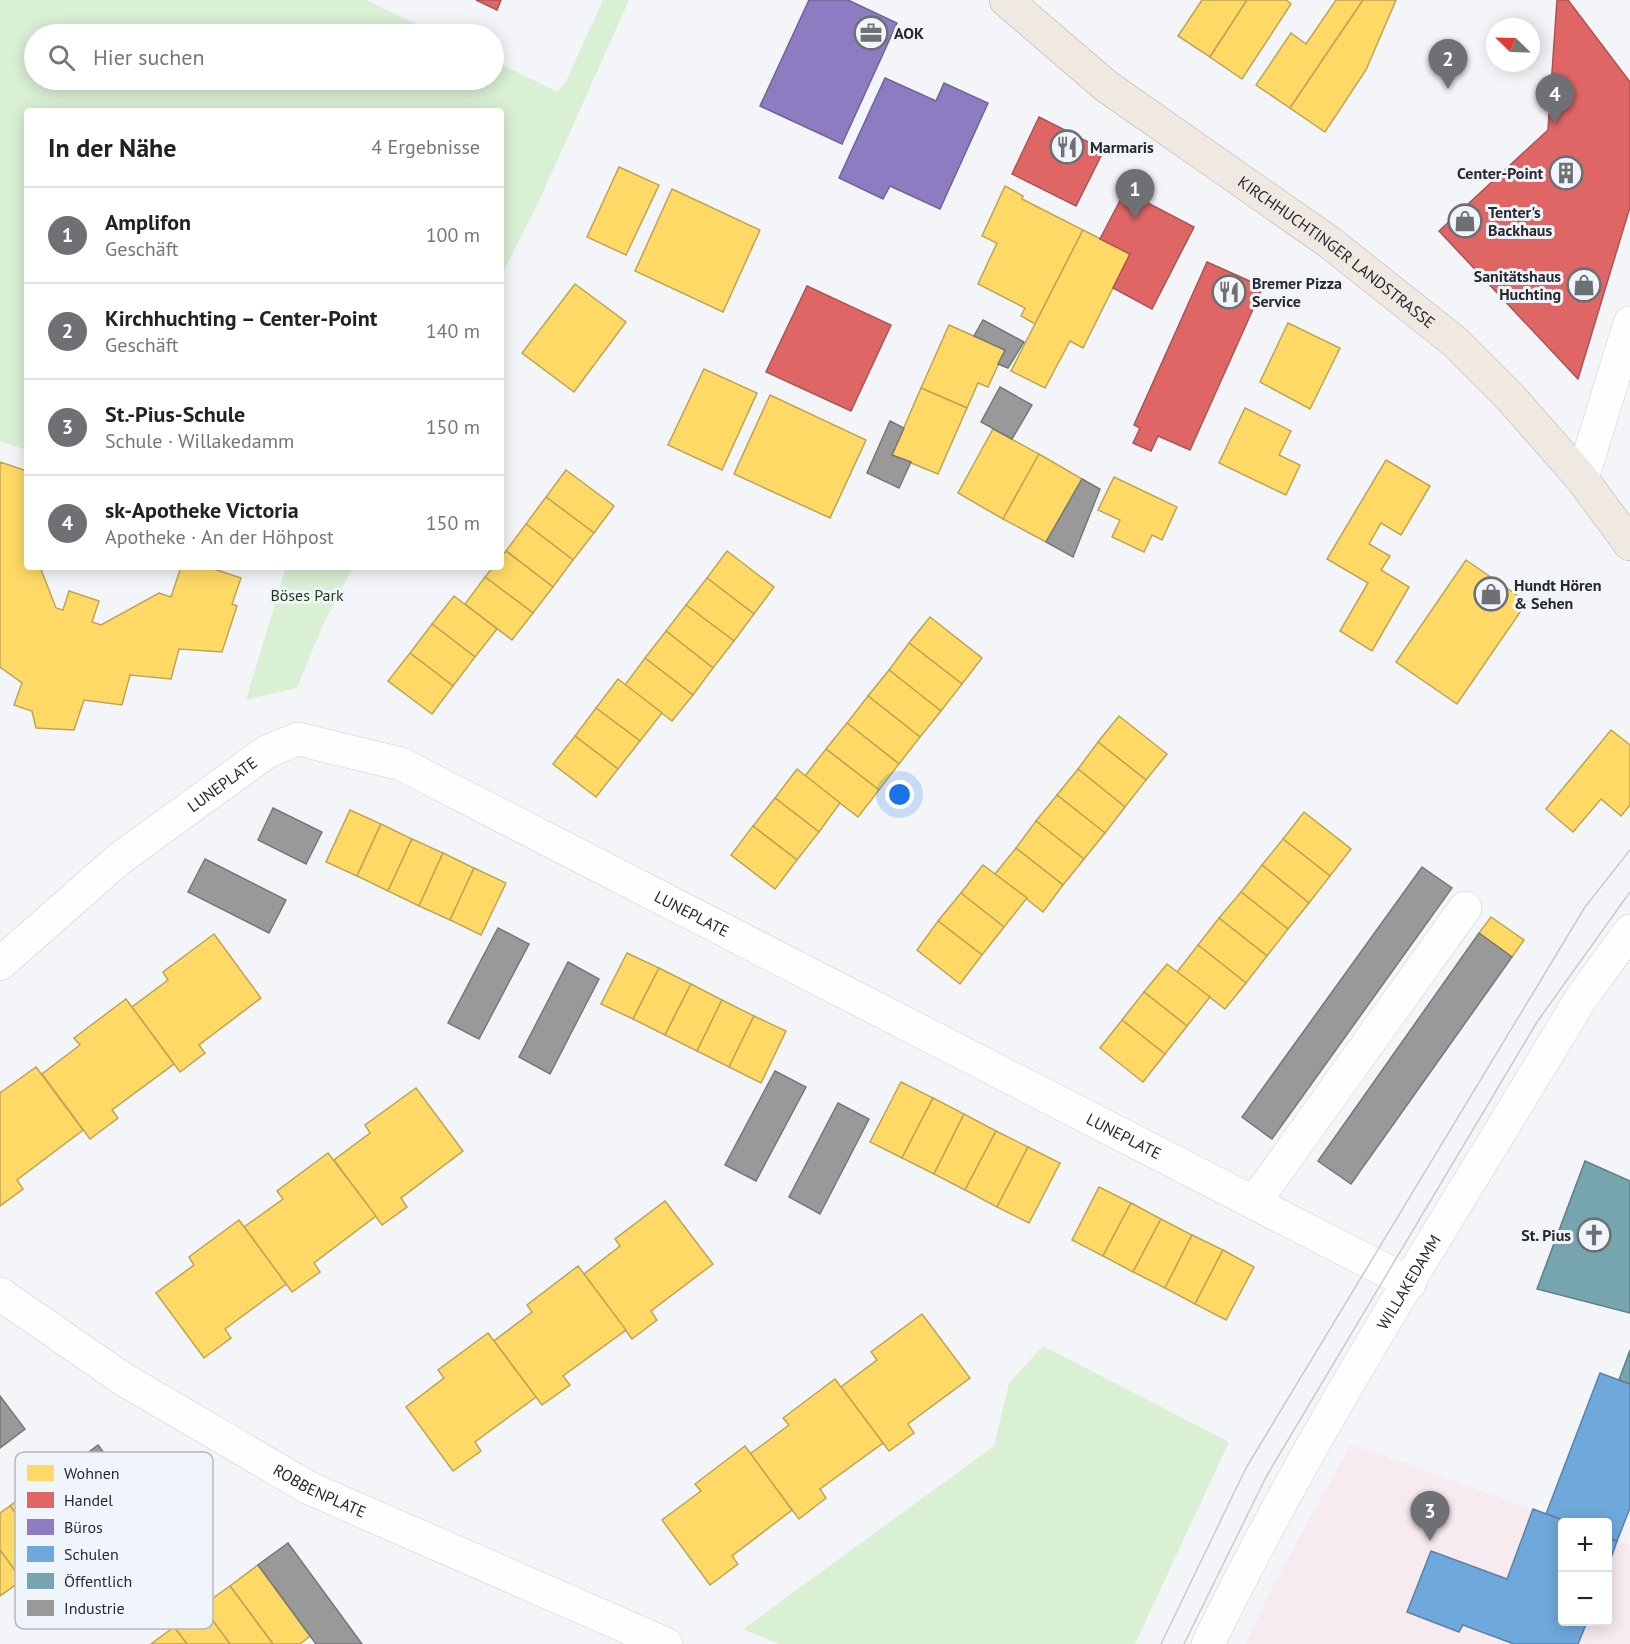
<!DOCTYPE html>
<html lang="de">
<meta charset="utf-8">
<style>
body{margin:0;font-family:"PT Sans",sans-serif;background:#f2f2f2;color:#222}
.controls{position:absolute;right:18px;bottom:18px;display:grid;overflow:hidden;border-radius:6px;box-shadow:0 3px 15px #0003}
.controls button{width:54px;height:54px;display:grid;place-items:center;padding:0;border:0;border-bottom:2px solid #e0e0e0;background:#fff;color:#222;font:30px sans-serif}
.compass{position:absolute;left:1486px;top:18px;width:54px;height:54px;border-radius:50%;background:#fff;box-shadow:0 3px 15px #0003;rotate:293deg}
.you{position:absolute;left:900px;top:795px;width:21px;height:21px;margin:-15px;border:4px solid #fff;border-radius:50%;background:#1a73e8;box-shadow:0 0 0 9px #1a73e833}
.badge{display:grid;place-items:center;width:39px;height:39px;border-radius:50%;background:#6f7073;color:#fff;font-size:20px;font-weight:700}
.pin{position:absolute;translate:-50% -50px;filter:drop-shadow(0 2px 3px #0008)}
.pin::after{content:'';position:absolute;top:32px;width:21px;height:18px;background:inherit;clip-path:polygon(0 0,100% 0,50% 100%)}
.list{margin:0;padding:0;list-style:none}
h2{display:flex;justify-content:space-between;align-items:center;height:78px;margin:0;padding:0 24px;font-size:26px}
h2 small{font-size:20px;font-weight:400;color:#767676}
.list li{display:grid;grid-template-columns:39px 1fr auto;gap:18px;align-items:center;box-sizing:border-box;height:96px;padding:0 24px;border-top:2px solid #e0e0e0}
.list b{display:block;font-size:22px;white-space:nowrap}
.list p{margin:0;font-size:20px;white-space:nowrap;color:#767676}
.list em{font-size:20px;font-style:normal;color:#767676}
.icon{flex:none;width:33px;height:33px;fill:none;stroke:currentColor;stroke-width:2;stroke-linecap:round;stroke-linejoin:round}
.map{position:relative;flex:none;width:1630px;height:1644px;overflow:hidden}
.search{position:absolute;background:#fff;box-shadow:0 3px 15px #0003;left:24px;top:24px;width:480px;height:66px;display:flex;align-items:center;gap:15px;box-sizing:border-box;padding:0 21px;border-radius:33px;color:#767676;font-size:22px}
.panel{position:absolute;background:#fff;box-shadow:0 3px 15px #0003;left:24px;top:108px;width:480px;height:462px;border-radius:6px}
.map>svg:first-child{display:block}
.education{fill:#f8ebf0}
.green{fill:#daf0d5}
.homes{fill:#ffd966;stroke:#bea455;stroke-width:1.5}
.shops{fill:#e06666;stroke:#a95455;stroke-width:1.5}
.offices{fill:#8e7cc3;stroke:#6f6396;stroke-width:1.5}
.schools{fill:#6fa8dc;stroke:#5a82a7;stroke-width:1.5}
.public{fill:#76a5af;stroke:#5f8088;stroke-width:1.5}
.industry{fill:#999;stroke:#777778;stroke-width:1.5}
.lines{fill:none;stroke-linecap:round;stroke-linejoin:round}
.minor-casing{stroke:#ced0d3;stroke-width:34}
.major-casing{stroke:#b8aea2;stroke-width:34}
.minor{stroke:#fdfefe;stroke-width:33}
.major{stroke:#efe9e2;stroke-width:33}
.tram{stroke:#cacacb;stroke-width:1.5}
.labels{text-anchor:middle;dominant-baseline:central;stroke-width:6;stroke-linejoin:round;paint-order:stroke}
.poi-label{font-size:16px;font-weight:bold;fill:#28292c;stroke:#f0f4fb;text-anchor:start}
.street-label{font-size:16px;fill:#28292c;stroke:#f0f4fb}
.park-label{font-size:16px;fill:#1b3f0c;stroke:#f0f4fb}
.key{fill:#f0f4fb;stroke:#b4b7bd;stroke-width:1.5}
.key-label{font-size:16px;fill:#28292c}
</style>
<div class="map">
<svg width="1630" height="1644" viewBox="0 0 1630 1644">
<rect width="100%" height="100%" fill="#f3f5f8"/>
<path class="education" d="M1351 1444 1568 1522H1562V1622H1608V1537L1630 1545V1644H1246L1273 1585Z"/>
<g class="green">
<path d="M0 0H366L437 34H34V80H494V61L558 92 567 79 603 0H629L540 199 501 276V111H27V450L0 441Z"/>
<path d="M286 567H353L322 627 297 688 246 700Z"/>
<path d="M1043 1346 1229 1442 1135 1644H779L743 1629 994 1446 1009 1383Z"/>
</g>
<g class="homes">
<path d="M1202 0H1247L1210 57 1178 36Z"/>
<path d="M1247 0H1286L1291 4 1242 79 1210 57Z"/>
<path d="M1336 0H1363L1290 108 1256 85 1291 33 1306 44Z"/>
<path d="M1363 0H1396L1366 70 1325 132 1290 108Z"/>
<path d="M619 167 659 185 626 255 587 237Z"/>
<path d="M1005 186 1023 196 1022 199 1083 230 1035 324 1021 316 1025 308 978 284 997 243 982 236Z"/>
<path d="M672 189 760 230 723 312 635 271Z"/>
<path d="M1083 230 1130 254 1083 348 1070 341 1045 388 1011 371Z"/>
<path d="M575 284 626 322 574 392 522 353Z"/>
<path d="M1288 323 1340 348 1310 409 1260 382Z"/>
<path d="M949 325 1005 350 988 387 978 383 967 408 921 388Z"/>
<path d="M704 369 757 393 722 470 668 445Z"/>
<path d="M921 388 967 408 938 474 892 455Z"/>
<path d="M770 395 866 440 830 518 734 474Z"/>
<path d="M1245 408 1291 431 1279 455 1300 465 1286 495 1219 463Z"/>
<path d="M993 429 1039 454 1003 519 958 493Z"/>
<path d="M1039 454 1082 479 1046 542 1003 519Z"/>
<path d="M1386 460 1430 486 1401 535 1381 523 1369 544 1390 556 1381 570 1409 587 1372 651 1340 631 1368 583 1327 559Z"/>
<path d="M0 462 27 471V567H40L56 608 63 610 69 591 99 601 92 622 101 625 159 593 171 597 181 567H208L241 578 232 604 237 606 222 652 179 649 171 679 130 675 122 705 84 700 74 730 36 728 32 711 14 705 22 683 0 667Z"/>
<path d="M566 470 614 506 594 533 546 497Z"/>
<path d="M1114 477 1177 507 1162 540 1152 535 1144 552 1112 537 1120 520 1098 510Z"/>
<path d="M546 497 594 533 573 560 526 524Z"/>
<path d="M526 524 573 560 553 587 506 551Z"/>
<path d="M506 551 553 587 533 613 485 577 493 567H501V557Z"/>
<path d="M727 551 774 587 754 614 707 578Z"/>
<path d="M1466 560 1527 602 1457 704 1396 662Z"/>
<path d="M485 577 533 613 512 640 465 604Z"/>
<path d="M707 578 754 614 734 641 686 605Z"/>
<path d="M454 596 497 629 475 657 432 624Z"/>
<path d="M686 605 734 641 713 668 666 631Z"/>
<path d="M930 617 982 658 962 684 909 643Z"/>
<path d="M432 624 475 657 453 686 410 653Z"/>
<path d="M666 631 713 668 693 695 645 658Z"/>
<path d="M909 643 962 684 941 711 889 670Z"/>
<path d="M410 653 453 686 432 714 388 681Z"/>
<path d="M645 658 693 695 672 721 625 685Z"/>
<path d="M889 670 941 711 920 737 868 696Z"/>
<path d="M618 679 662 713 640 741 596 708Z"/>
<path d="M868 696 920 737 899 764 847 723Z"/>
<path d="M596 708 640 741 618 769 575 736Z"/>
<path d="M1119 716 1167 754 1146 780 1098 742Z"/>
<path d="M847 723 899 764 879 790 826 749Z"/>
<path d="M1611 730 1630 745V805L1621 816 1601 799 1573 832 1546 809Z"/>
<path d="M575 736 618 769 596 797 553 764Z"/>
<path d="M1098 742 1146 780 1125 807 1078 769Z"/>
<path d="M826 749 879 790 858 817 805 776Z"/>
<path d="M797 769 840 803 819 832 775 798Z"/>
<path d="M1078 769 1125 807 1105 833 1057 795Z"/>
<path d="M1057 795 1105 833 1084 859 1036 821Z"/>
<path d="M775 798 819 832 797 860 753 826Z"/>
<path d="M350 810 381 824 357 876 326 862Z"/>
<path d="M1304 812 1351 849 1330 876 1283 839Z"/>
<path d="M1036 821 1084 859 1063 885 1016 848Z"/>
<path d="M381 824 412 839 388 891 357 876Z"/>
<path d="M753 826 797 860 775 889 731 855Z"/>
<path d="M412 839 443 853 419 906 388 891Z"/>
<path d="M1283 839 1330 876 1309 903 1262 865Z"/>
<path d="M1016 848 1063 885 1043 912 995 874Z"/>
<path d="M443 853 474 868 450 920 419 906Z"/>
<path d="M983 865 1027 898 1004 927 961 893Z"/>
<path d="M1262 865 1309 903 1288 929 1241 892Z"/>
<path d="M474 868 506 883 481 935 450 920Z"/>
<path d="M1241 892 1288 929 1267 956 1219 918Z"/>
<path d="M961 893 1004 927 982 955 938 921Z"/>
<path d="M1491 917 1524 940 1512 957 1479 933Z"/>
<path d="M1219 918 1267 956 1246 983 1198 945Z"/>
<path d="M938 921 982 955 960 984 917 950Z"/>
<path d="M214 934 261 998 199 1045 205 1053 180 1072 132 1007 168 980 163 972Z"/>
<path d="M1198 945 1246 983 1225 1009 1177 972Z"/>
<path d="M627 953 659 968 633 1019 601 1004Z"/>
<path d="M1167 964 1210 997 1187 1026 1144 992Z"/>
<path d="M659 968 691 984 665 1035 633 1019Z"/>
<path d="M691 984 722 1000 697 1051 665 1035Z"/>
<path d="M1144 992 1187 1026 1165 1054 1122 1020Z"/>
<path d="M126 999 174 1064 112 1110 118 1118 90 1139 42 1074 80 1045 74 1038Z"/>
<path d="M722 1000 754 1016 729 1067 697 1051Z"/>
<path d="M754 1016 786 1031 761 1083 729 1067Z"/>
<path d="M1122 1020 1165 1054 1143 1082 1100 1048Z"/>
<path d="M36 1067 83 1130 17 1180 23 1189 0 1206V1093Z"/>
<path d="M901 1082 933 1098 902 1158 870 1142Z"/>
<path d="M416 1088 463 1151 401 1198 407 1207 382 1225 334 1160 370 1133 365 1125Z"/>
<path d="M933 1098 964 1114 934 1174 902 1158Z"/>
<path d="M964 1114 996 1131 965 1190 934 1174Z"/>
<path d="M996 1131 1028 1147 997 1207 965 1190Z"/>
<path d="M1028 1147 1060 1163 1029 1223 997 1207Z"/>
<path d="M328 1153 376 1216 314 1263 320 1272 292 1292 244 1227 283 1199 277 1191Z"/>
<path d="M1099 1187 1131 1203 1103 1256 1072 1240Z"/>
<path d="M665 1201 713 1264 651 1311 657 1320 632 1339 584 1274 620 1246 615 1239Z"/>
<path d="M1131 1203 1161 1219 1133 1272 1103 1256Z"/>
<path d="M1161 1219 1192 1235 1165 1288 1133 1272Z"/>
<path d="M239 1220 286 1284 225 1329 231 1338 204 1358 156 1293 194 1265 189 1257Z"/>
<path d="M1192 1235 1223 1250 1195 1304 1165 1288Z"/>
<path d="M1223 1250 1254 1267 1226 1320 1195 1304Z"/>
<path d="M578 1266 626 1330 563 1376 570 1385 542 1405 494 1341 532 1312 527 1305Z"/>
<path d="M922 1314 970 1378 908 1424 914 1433 889 1451 841 1387 877 1360 871 1352Z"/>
<path d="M488 1333 536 1397 475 1442 481 1451 453 1471 406 1407 444 1378 438 1370Z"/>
<path d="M835 1379 883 1443 820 1489 826 1498 799 1519 750 1454 789 1425 783 1418Z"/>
<path d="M745 1446 792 1510 732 1556 738 1564 710 1585 662 1520 701 1491 695 1484Z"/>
<path d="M37 1485 77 1538 50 1559 10 1506Z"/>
<path d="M10 1506 50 1559 22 1580 0 1550V1513Z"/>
<path d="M0 1550 22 1580 0 1596Z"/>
<path d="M258 1565 310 1636 300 1644H273L230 1586Z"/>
<path d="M230 1586 270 1640 273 1644H230L202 1606Z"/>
<path d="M202 1606 230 1644H187L174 1627Z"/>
<path d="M174 1627 187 1644H151Z"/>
</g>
<g class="shops">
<path d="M476 0H501L497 10Z"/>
<path d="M1557 0H1568L1630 82V207L1578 379 1439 231 1548 130Z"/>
<path d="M1039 117 1104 150 1076 206 1012 174Z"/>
<path d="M1125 191 1194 227 1152 309 1113 288 1130 254 1100 239Z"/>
<path d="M1207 262 1263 287 1190 450 1158 436 1151 451 1133 443 1140 428 1134 425Z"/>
<path d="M807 286 891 325 851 411 766 372Z"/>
</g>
<g class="offices">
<path d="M809 0H848L897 23 842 144 760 106Z"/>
<path d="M885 78 936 101 944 83 988 103 940 209 890 186 883 199 839 178Z"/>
</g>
<g class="schools">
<path d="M1600 1373 1630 1384V1508L1617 1541 1608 1538V1522H1568L1546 1514Z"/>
<path d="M1533 1509 1568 1522H1562V1622H1587L1578 1644H1514L1463 1625 1459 1632 1407 1612 1431 1551 1507 1579Z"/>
<path d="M1608 1538 1617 1541 1608 1567Z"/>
</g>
<g class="public">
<path d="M1585 1161 1630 1181V1313L1537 1289Z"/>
<path d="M1630 1350V1384L1619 1380Z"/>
</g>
<g class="industry">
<path d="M983 320 1024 342 1008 368 998 364 1005 350 974 336Z"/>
<path d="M1000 387 1032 405 1012 439 981 422Z"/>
<path d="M890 421 904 428 892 455 911 462 899 488 867 473Z"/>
<path d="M1082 479 1100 489 1073 557 1046 542Z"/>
<path d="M273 808 322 832 306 864 258 840Z"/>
<path d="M205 859 286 900 269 933 188 892Z"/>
<path d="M1422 867 1452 888 1272 1139 1242 1117Z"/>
<path d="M498 928 529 944 479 1039 448 1023Z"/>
<path d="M1479 933 1512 957 1351 1184 1318 1161Z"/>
<path d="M568 962 599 979 550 1074 519 1057Z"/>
<path d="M775 1071 806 1087 756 1181 725 1165Z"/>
<path d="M838 1103 869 1119 820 1214 789 1197Z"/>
<path d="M0 1396 25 1429 0 1448Z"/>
<path d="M98 1445 185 1561 155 1584 68 1468Z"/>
<path d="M288 1543 362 1644H316L258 1565Z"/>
</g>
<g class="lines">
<g class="minor-casing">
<g id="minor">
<path d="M1582 479 1630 323"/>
<path id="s1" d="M0 964 119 859 268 751 298 739 401 764 1410 1283"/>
<path d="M1254 1203 1465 908"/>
<path id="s2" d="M0 1294 123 1379 309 1488 666 1644"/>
<path id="s3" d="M1208 1644C1316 1421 1453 1212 1580 1000L1630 931"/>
</g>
</g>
<g class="major-casing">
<g id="major">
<path id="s4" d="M1006 0 1106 86 1329 242 1454 341 1511 398 1582 479 1630 544"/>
</g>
</g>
<use href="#minor" class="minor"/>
<use href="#major" class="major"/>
<g class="tram">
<path d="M1161 1644 1246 1468 1585 907 1630 850"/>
<path d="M1184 1644 1266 1477 1537 1022 1630 892"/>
</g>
</g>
<defs>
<g id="office-ring" transform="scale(1.725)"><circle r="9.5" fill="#f0f4fb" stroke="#6f7073" stroke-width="1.5"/><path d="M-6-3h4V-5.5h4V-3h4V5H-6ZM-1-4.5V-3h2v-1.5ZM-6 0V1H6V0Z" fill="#6f7073"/></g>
<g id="restaurant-ring" transform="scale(1.725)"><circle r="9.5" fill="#f0f4fb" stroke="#6f7073" stroke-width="1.5"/><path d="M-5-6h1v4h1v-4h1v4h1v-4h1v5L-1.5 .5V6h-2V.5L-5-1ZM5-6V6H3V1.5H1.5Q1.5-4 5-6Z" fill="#6f7073"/></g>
<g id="building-ring" transform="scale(1.725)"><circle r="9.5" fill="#f0f4fb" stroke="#6f7073" stroke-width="1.5"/><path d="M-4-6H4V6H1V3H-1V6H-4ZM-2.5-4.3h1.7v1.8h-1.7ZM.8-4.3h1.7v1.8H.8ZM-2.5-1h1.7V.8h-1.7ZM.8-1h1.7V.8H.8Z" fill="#6f7073"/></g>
<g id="shop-ring" transform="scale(1.725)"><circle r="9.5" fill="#f0f4fb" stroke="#6f7073" stroke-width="1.5"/><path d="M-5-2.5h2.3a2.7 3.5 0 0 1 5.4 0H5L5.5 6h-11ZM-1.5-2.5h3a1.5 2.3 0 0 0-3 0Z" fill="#6f7073"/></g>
<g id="church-ring" transform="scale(1.725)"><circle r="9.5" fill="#f0f4fb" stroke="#6f7073" stroke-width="1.5"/><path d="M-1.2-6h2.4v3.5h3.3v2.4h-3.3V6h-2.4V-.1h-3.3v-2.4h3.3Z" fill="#6f7073"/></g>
</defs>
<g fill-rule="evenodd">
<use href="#office-ring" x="871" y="33"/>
<use href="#restaurant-ring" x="1067" y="147"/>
<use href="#building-ring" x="1566" y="173"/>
<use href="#shop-ring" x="1465" y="221"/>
<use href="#shop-ring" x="1584" y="285"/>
<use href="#restaurant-ring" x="1229" y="292"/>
<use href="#shop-ring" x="1491" y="594"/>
<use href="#church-ring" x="1594" y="1235"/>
</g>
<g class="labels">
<g class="poi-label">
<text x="894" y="33">AOK</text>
<text x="1090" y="147">Marmaris</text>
<text x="1543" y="173" text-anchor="end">Center-Point</text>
<text x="1488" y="212">Tenter's<tspan x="1488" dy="18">Backhaus</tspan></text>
<text x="1561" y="276" text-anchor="end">Sanitätshaus<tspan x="1561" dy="18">Huchting</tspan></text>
<text x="1252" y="283">Bremer Pizza<tspan x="1252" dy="18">Service</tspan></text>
<text x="1514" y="585">Hundt Hören<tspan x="1514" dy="18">&amp; Sehen</tspan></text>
<text x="1571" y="1235" text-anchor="end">St. Pius</text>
</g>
<g class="street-label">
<text stroke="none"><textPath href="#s4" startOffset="416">KIRCHHUCHTINGER LANDSTRASSE</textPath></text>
<text stroke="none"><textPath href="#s1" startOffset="286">LUNEPLATE</textPath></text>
<text stroke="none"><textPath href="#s1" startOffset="808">LUNEPLATE</textPath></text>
<text stroke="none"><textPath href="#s1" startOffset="1294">LUNEPLATE</textPath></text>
<text stroke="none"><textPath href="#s3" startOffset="414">WILLAKEDAMM</textPath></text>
<text stroke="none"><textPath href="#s2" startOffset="376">ROBBENPLATE</textPath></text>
</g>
<g class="park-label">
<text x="307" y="595">Böses Park</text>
</g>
</g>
<rect x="15" y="1452" width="198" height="177" rx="9" class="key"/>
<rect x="27" y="1465" width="27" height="16" fill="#ffd966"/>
<rect x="27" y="1492" width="27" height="16" fill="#e06666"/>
<rect x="27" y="1519" width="27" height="16" fill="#8e7cc3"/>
<rect x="27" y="1546" width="27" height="16" fill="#6fa8dc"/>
<rect x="27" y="1573" width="27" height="16" fill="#76a5af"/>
<rect x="27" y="1600" width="27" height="16" fill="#999"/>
<g class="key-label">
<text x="64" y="1479">Wohnen</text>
<text x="64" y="1506">Handel</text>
<text x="64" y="1533">Büros</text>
<text x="64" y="1560">Schulen</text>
<text x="64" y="1587">Öffentlich</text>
<text x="64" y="1614">Industrie</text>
</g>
</svg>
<div class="controls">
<button>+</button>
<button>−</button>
</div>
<svg class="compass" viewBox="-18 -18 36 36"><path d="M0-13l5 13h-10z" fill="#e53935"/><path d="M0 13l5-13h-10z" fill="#767676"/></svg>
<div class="you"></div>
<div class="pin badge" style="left:1135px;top:219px">1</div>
<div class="pin badge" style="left:1448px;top:89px">2</div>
<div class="pin badge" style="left:1430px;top:1541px">3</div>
<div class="pin badge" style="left:1555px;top:124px">4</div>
<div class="search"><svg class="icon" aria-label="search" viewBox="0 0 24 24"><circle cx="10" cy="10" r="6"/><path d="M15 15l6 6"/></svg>Hier suchen</div>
<section class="panel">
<h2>In der Nähe<small>4 Ergebnisse</small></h2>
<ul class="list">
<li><span class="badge">1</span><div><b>Amplifon</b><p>Geschäft</p></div><em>100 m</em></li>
<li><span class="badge">2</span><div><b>Kirchhuchting – Center-Point</b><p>Geschäft</p></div><em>140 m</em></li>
<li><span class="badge">3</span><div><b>St.-Pius-Schule</b><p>Schule · Willakedamm</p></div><em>150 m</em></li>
<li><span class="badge">4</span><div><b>sk-Apotheke Victoria</b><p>Apotheke · An der Höhpost</p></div><em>150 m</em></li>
</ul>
</section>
</div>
